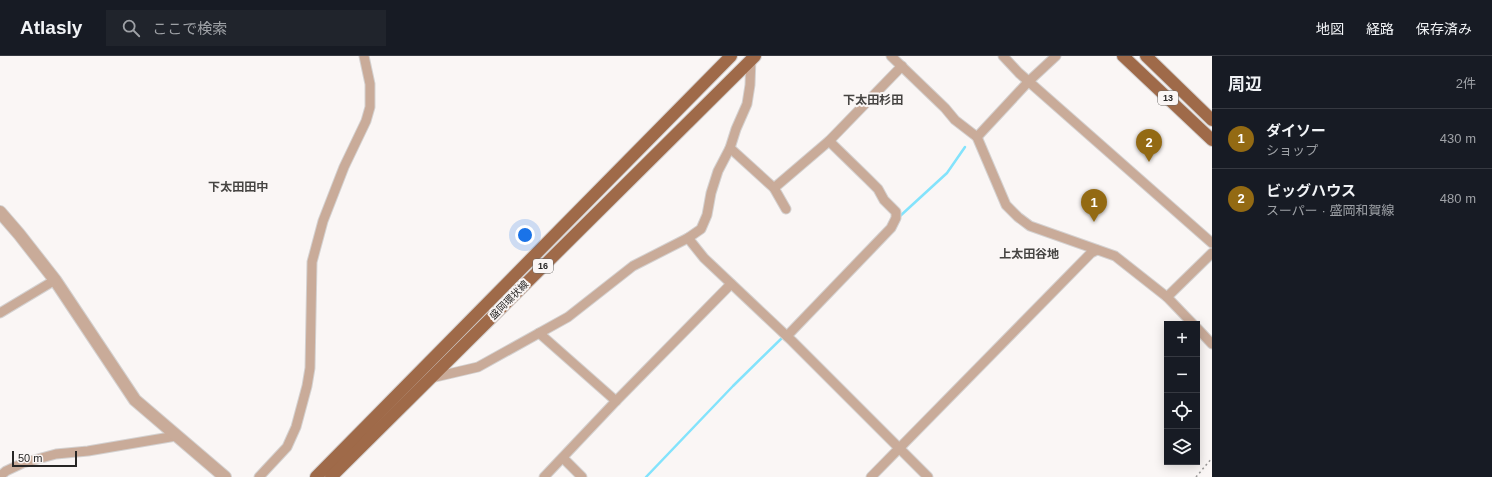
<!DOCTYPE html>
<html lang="ja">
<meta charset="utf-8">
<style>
body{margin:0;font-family:Helvetica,"Noto Sans JP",sans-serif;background:#20242c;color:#f1f3f6}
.controls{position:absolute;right:12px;bottom:12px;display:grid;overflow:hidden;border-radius:0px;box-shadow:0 2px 10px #0003}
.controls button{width:36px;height:36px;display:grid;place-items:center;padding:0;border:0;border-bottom:1px solid #363941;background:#171b24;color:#f1f3f6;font:20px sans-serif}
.scale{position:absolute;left:12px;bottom:10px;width:65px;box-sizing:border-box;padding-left:4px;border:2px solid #272625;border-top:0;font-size:11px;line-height:14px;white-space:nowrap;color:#272625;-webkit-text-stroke:3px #faf6f5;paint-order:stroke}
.you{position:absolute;left:525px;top:179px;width:14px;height:14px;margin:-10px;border:3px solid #fff;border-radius:50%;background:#1a73e8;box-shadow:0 0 0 6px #1a73e833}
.badge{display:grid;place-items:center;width:26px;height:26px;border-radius:50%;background:#936a13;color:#fff;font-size:13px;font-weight:700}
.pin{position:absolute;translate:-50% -33px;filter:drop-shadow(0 1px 2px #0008)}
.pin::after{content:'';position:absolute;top:21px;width:14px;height:12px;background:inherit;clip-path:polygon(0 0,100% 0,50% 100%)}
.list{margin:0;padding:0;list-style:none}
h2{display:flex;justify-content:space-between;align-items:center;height:52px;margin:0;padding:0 16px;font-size:17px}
h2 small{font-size:13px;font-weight:400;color:#9ea1a6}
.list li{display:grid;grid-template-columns:26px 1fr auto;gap:12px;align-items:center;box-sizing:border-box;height:60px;padding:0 16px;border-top:1px solid #363941}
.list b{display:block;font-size:15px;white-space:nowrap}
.list p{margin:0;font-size:13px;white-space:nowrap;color:#9ea1a6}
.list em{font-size:13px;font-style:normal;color:#9ea1a6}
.icon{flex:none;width:22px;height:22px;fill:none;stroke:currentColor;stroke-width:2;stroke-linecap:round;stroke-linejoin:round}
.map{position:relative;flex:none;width:1212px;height:421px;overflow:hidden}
header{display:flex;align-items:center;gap:24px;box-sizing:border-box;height:56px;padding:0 20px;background:#171b24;border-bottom:1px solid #363941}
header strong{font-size:19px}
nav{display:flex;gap:22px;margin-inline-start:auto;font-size:14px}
.search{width:280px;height:36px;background:#20242c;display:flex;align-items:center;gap:10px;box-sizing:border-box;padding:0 14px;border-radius:0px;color:#9ea1a6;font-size:15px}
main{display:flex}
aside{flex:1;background:#171b24}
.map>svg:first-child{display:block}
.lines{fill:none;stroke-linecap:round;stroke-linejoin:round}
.stream{stroke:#83e3fc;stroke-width:2.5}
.minor-casing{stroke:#d4d1d0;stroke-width:11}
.tertiary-casing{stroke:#d4d1d0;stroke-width:14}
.primary-casing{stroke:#d4d1d0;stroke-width:14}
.path{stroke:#9a9897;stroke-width:1.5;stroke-dasharray:2 3;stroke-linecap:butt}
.minor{stroke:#c9ab99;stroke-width:9}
.tertiary{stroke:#c9ab99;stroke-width:12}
.primary{stroke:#9f6a49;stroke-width:12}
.labels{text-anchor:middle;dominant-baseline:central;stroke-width:4;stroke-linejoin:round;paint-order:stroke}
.shield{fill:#faf6f5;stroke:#666463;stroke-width:1}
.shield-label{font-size:9px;font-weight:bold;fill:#272625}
.street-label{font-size:10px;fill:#272625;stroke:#faf6f5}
.quarter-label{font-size:12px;font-weight:bold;fill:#464442;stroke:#faf6f5}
</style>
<header>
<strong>Atlasly</strong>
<div class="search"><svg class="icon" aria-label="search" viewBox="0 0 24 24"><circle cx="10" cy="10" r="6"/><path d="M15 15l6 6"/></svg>ここで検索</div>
<nav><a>地図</a><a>経路</a><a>保存済み</a></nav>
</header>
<main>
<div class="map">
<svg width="1212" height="421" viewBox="0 0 1212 421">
<rect width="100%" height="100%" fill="#faf6f5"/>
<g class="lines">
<g class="stream">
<path d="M899 161 947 117 965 91"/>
<path d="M646 421 733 330 784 280"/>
</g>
<g class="minor-casing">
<g id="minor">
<path d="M891 0 945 52 955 64 977 81 1006 149 1018 161 1030 170 1115 200 1167 241 1193 268"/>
<path d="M1003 0 1019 17 1212 187"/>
<path d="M977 81 1029 25 1056 0"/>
<path d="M730 92 774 132 786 153"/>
<path d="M774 132 829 85 902 10"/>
<path d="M688 182 704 202 792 285 928 421"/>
<path d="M1167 241 1212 197"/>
<path d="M0 257 55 224"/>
<path d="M1197 272 1212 288"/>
<path d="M539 277 616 345"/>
<path d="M787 280 891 172 896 162V156L884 144 878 133 868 123 829 85"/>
<path d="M431 322 478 311 568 261 633 210 688 182 701 173 707 159 711 137 718 115 730 92 736 73 747 48 750 29 751 1"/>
<path d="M563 402 582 421"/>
<path d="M0 420 6 415 23 407 56 398 88 395 176 380"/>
<path d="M259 421 287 391 296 371 307 330 310 312 312 206 323 165 344 111 366 65 370 51V28L364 0"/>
<path d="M544 421 616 345 731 228"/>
<path d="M871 421 1091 197 1097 194"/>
</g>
</g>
<g class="tertiary-casing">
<path id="tertiary" d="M0 156 19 178 55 224 135 344 225 421"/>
</g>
<g class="primary-casing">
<g id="primary">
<path d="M1123 0 1212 84"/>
<path d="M1146 0 1212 64"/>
<path d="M316 421 731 0"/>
<path d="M331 421 755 0"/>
</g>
</g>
<path class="path" d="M1196 421 1212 402"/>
<use href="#minor" class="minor"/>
<use href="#tertiary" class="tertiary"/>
<use href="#primary" class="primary"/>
</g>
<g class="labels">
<g class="shield">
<rect x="1158" y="35" width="20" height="14" rx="3"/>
<rect x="533" y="203" width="20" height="14" rx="3"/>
</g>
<g class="shield-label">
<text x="1168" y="42">13</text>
<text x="543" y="210">16</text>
</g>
<g class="street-label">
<text transform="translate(509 244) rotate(-45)">盛岡環状線</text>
</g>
<g class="quarter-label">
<text x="873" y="44">下太田杉田</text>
<text x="238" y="131">下太田田中</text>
<text x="1029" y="198">上太田谷地</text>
</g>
</g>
</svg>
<div class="controls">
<button>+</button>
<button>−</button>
<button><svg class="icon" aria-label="locate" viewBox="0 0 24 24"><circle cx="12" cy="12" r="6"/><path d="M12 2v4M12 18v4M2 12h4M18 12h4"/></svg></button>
<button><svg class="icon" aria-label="layers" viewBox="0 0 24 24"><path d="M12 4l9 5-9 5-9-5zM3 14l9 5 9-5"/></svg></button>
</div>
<div class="scale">50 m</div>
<div class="you"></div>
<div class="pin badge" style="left:1094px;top:166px">1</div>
<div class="pin badge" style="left:1149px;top:106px">2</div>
</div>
<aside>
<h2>周辺<small>2件</small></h2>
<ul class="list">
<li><span class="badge">1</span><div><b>ダイソー</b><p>ショップ</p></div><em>430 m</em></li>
<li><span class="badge">2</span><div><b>ビッグハウス</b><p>スーパー · 盛岡和賀線</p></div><em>480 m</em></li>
</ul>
</aside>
</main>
